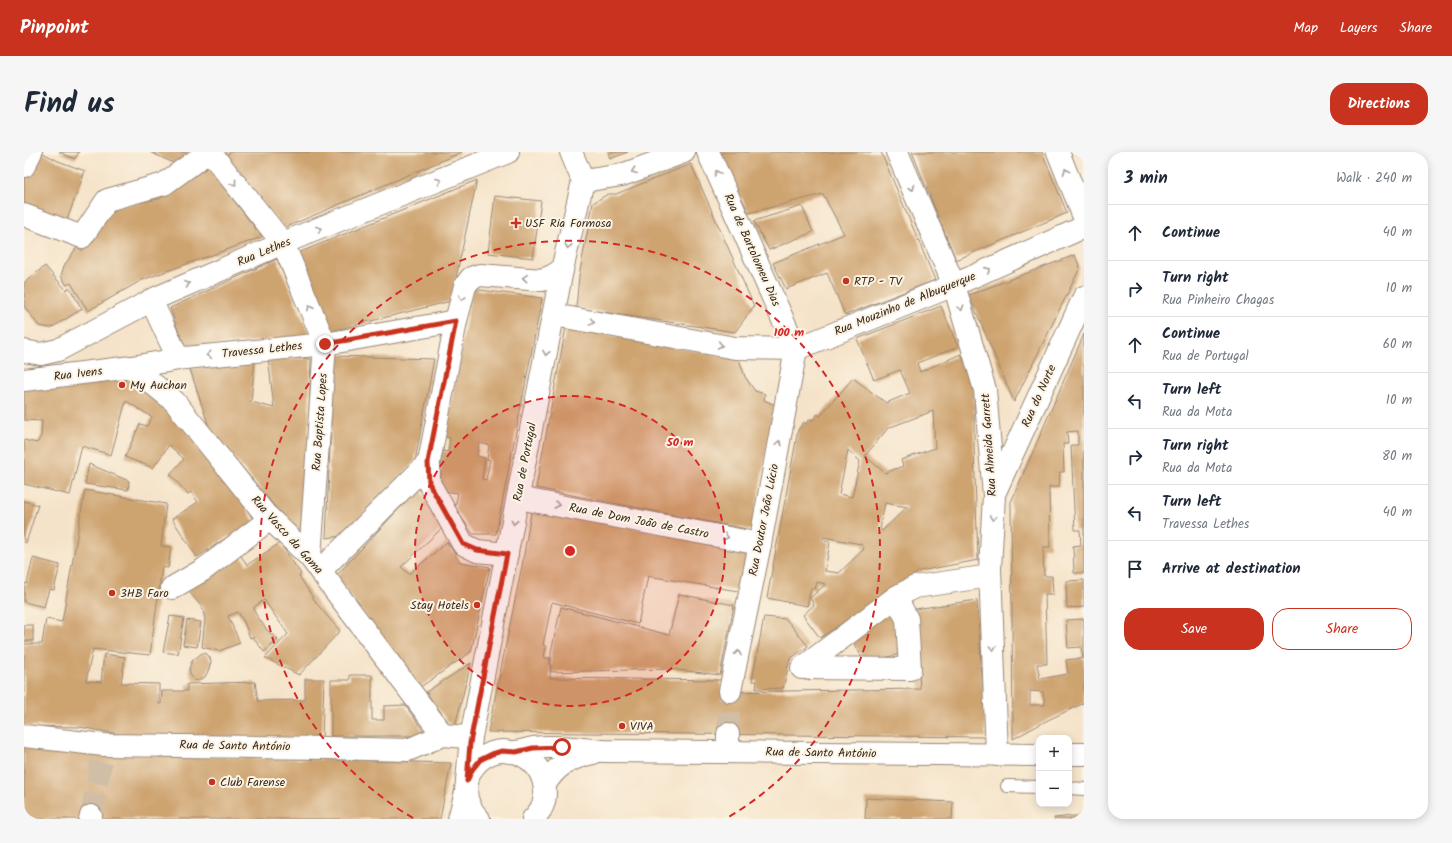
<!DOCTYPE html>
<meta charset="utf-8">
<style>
body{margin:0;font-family:Kalam,sans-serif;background:#f6f6f7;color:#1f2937}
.controls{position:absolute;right:12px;bottom:12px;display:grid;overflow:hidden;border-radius:8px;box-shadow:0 2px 10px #0003}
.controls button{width:36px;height:36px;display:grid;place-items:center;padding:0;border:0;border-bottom:1px solid #e0e1e3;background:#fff;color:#1f2937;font:20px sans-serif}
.stop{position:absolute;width:12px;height:12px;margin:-9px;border:3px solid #c8321e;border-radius:50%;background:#fff}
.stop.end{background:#c8321e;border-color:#fff;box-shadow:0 1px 4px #0008}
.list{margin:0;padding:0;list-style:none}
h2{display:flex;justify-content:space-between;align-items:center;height:52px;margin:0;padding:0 16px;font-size:17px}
h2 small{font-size:13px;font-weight:400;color:#747a83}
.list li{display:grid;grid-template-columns:26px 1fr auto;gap:12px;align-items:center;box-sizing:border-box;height:56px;padding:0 16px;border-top:1px solid #e0e1e3}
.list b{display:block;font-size:15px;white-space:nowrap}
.list p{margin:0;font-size:13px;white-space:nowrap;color:#747a83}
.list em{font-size:13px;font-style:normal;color:#747a83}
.actions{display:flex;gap:8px;padding:12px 16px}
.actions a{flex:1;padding:9px 0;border:1px solid #c8321e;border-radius:16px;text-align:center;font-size:14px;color:#c8321e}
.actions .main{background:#c8321e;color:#fff}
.icon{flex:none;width:22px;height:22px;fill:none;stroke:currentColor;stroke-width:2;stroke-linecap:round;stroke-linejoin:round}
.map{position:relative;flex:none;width:1060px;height:667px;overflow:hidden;border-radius:16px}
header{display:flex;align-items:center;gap:24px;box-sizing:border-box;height:56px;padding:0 20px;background:#c8321e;color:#fff}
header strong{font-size:19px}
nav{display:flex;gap:22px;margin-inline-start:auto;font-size:14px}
.intro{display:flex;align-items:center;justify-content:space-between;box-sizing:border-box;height:96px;padding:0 24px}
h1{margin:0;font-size:28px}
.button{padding:10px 18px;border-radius:16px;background:#c8321e;color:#fff;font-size:14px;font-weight:700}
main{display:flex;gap:24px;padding:0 24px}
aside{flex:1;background:#fff;border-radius:16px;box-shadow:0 2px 10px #0003}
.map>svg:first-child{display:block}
.building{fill:#cda36f;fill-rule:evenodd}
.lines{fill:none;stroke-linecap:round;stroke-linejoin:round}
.street-tunnel{stroke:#d0bea7;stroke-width:22;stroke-dasharray:22 11;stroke-linecap:butt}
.lane-casing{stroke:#988674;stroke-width:14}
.street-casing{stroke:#988674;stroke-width:24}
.secondary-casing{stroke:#988674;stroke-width:24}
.lane{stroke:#fff;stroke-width:12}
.street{stroke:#fff;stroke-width:22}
.secondary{stroke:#fff;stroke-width:22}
.oneway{stroke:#a79f9a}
.route{stroke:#c8321e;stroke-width:5}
.ring{fill:none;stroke:#d62828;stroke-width:2;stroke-dasharray:7 5}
.poi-dot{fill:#c8321e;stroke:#fcf5e5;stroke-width:1.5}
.labels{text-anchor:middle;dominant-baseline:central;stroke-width:4;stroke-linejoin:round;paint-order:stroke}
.poi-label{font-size:12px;fill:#3b2a1e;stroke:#fcf5e5;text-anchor:start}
.street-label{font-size:12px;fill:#3b2a1e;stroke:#fcf5e5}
.centre{fill:#d62828;stroke:#fcf5e5;stroke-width:2}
.ring-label{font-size:12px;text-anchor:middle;font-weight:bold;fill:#d62828;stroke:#fcf5e5;stroke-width:4;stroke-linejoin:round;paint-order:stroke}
</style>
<header>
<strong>Pinpoint</strong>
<nav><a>Map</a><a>Layers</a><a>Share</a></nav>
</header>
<div class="intro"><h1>Find us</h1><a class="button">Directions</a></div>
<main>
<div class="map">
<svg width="1060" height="667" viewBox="0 0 1060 667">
<rect width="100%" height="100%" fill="#fcf5e5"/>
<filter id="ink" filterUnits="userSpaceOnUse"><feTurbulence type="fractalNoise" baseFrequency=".025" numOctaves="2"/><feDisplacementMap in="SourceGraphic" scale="8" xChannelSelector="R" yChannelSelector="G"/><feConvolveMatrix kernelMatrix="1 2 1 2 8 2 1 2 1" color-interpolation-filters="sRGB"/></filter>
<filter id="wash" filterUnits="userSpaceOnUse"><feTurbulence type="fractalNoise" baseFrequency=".012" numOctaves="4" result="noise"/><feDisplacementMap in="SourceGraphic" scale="16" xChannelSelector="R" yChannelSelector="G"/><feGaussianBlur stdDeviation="0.9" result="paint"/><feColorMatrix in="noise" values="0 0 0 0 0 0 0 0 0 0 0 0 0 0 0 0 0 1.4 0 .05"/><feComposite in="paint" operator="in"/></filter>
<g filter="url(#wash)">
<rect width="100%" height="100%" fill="#f5e3c9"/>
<g id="blocks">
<g class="building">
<path d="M17 0 34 9 61 19 41 73 0 56V26Z"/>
<path d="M35 0H55L51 7Z"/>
<path d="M126 0H164L154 13Z"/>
<path d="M206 0H438L260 76 201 5Z"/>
<path d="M584 0H604L586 7Z"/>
<path d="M695 0H857L911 128 821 163 803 121 762 137 749 111 820 82 799 42 725 61Z"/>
<path d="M888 0H1018L1043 61 932 108Z"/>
<path d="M667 12 730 154 711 180 552 156 555 124 569 51 584 42H592Z"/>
<path d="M184 15 238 85 118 128 64 159 47 131 43 133 37 124 40 114 53 95 58 99 75 71 89 55 135 47Z"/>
<path d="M453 28 427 149 307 179 274 101Z"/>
<path d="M471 44 517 49 509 106 464 101Z"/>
<path d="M778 54 789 80 745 98 730 69Z"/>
<path d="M1051 103 1056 116 990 250 945 143Z"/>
<path d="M253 107 286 184 161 196 146 156Z"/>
<path d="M21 114 42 138 45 135 58 157 27 176 15 174 0 154V131Z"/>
<path d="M448 137 518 146 472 382H449L431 356 434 341 419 339 417 332V316L419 299 424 300 426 286 421 285ZM455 291 465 293 463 307 466 308 462 328 458 327 461 306 453 304Z"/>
<path d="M917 154 934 195 893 211 896 220 937 202 950 230V296L954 408 896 419 796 486 779 463 790 453 786 446 802 432 793 430 791 437 787 436 783 454 743 446 774 278 780 270 782 272 786 267 789 268 794 262 796 264 829 226 862 251 886 241 876 218 850 228 833 187ZM909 259 911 296 877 308 879 314 861 321 841 304 864 276ZM824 298 836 309 828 345 815 342ZM861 351 883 355 858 379 856 377ZM799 385 837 392 840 397 815 421 801 419 806 390 799 388Z"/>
<path d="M542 175 715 207 721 225 731 239 741 242 740 248 751 253 728 378 512 336Z"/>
<path d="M1060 182V421H1050L1049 394 1057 393 1056 378H1051L1047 293H1054V279L1043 280 1044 292H1039L1040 320H1036L1035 335H1025L1026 395H1019L1020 424H1028L1029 442H1021L1023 512H1013L1016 527 1044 522 1042 508 1059 506 1057 495 1044 496 1042 468 1060 467V551L1024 568 989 587 987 350ZM1006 539 1019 540 1021 553H1006Z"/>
<path d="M310 204 410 207 391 309 318 384 302 386Z"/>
<path d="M244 205 287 207 281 372 275 384 185 275 166 217 231 208 227 250 250 256Z"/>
<path d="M108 225 139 249 186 299 232 372 208 387 205 384 173 405 148 367 174 350 167 340 164 342 146 322 160 307 145 293 129 316 101 305 116 272 123 274 128 265 102 249 87 303 58 294 46 343 0 332V288L13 291 17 284 18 269 0 268V232Z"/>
<path d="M65 312 105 329 104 338 61 332Z"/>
<path d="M395 335 418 376 377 415 385 422 423 390 436 410 466 415 447 500 395 536 312 424Z"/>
<path d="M61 338 142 352 137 394 147 395 144 416 138 415 126 503 69 497 62 529 77 530 80 502 101 505 97 531 135 532V552H137L138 539H163V532L231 530 234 549 281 548V527H300L298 587 163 585 94 582 56 575 0 574V492H18L22 467 38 470Z"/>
<path d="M0 349 14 353 2 391 0 390Z"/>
<path d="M508 355 728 399 720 440 624 424 614 472 528 450 519 493 522 494 520 506H526V526L697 528V540L896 537 891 457 953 448 962 585 464 580 498 414Z"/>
<path d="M256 391 277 422 275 424 293 452 316 479 275 523 241 506 264 482 240 448 230 455 231 461 243 478 254 488 240 500 229 485 226 486 220 470 214 460 204 464 216 491 195 499 178 495 181 467 178 455 160 434 212 396 223 413Z"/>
<path d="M9 406 36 413 30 438 25 437 20 455 0 450V431L3 432Z"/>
<path d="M1060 428V455L1043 456 1042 429Z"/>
<path d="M655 442 710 453 696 523 645 517 527 520V500L537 455 645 483Z"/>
<path d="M867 456 877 473 881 501 841 510 826 485Z"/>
<path d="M146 464 160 466 154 502 139 500Z"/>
<path d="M740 465 762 467 784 494 766 507 759 536 732 537 733 529H728Z"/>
<path d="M163 468 177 470 173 495 159 493Z"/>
<rect x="0" y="473" width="9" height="16"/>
<path d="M178 501 183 502 186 506 187 510 184 519 181 525 174 529 170 528 167 524 165 517 168 509Z"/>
<path d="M447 511 430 578 402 540Z"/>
<path d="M326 523H348V568H360V554L381 553 403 584H307V528H326Z"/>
<path d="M0 593 86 602 427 611 416 667H0Z"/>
<path d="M842 646 929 650 928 667H841Z"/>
<path d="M1060 663V667H1030V666Z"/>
</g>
</g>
</g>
<g filter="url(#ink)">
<use href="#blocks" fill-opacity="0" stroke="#988674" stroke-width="1"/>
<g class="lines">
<g class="street-tunnel">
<path d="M704 582 706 539"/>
<path d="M67 664 79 601"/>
</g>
<g class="lane-casing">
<g id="lane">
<path d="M983 634 1015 635"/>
<path d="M1045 636 1060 637"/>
</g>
</g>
<g class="street-casing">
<g id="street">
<path d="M186 0 259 91 301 192 286 405"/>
<path d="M684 0 772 197 736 392 706 539"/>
<path d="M873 0 930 133 961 238 970 343 966 417 973 603"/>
<path d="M1034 0 1060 65"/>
<path d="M0 14 7 0"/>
<path d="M559 29 598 23 660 0"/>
<path d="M0 63 58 85 83 48 140 32 184 0"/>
<path d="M127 148 153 204 161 206 301 192 432 169"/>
<path d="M530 163 711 196 772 197 930 133 1060 75"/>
<path d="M108 215 150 249 241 362 286 405 419 583 442 585"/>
<path d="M0 228 108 215 161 206"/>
<path d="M970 342 1060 145"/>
<path d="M494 346 736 392"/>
<path d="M483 402 453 399 439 392 405 331V310L432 169 441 134 447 126 456 123 518 128 528 124 538 118"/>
<path d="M296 419 405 310"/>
<path d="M148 436 179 418 246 367"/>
<path d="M872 445 883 467 886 517 778 516 872 445 891 435 966 424"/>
<path d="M0 584 80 593 303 596 384 598 419 583"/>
<path d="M704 600V582"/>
<path d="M66 667 67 664"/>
<path d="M435 667 442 640"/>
</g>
</g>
<g class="secondary-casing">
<g id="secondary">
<path d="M0 199 17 202 34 198 132 146 259 91 484 0"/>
<path d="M492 600C496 602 500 604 503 606 519 616 526 640 517 657 515 660 512 664 509 667"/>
<path d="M1045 602H1060"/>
<path d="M443 629 447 585 538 118 559 29 547 0"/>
<path d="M521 632C533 613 546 606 569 601"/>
<path d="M455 667C445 657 440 645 443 631 445 614 462 599 479 599 483 599 487 601 491 600 497 600 503 597 509 596 532 593 557 597 580 599L1015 603"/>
</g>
</g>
<use href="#lane" class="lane"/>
<use href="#street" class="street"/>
<use href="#secondary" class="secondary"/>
</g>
<defs><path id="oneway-chevron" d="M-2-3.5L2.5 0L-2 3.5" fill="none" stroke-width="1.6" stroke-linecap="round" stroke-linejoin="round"/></defs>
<g class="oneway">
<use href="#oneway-chevron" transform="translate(610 19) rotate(159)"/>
<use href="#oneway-chevron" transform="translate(1042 19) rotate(-112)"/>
<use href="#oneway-chevron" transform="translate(693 21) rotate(-114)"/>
<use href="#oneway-chevron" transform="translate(415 29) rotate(-22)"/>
<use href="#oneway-chevron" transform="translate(210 31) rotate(52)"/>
<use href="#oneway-chevron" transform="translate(888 36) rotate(67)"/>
<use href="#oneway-chevron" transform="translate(295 77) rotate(-22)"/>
<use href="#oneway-chevron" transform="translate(544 94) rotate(103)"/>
<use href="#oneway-chevron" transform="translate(964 118) rotate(-24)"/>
<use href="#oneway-chevron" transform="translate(501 126) rotate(-176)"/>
<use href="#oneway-chevron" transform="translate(163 132) rotate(-23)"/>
<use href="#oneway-chevron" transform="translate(438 146) rotate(105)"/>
<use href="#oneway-chevron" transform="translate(286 156) rotate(-113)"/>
<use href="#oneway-chevron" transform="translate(937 156) rotate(73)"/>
<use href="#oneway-chevron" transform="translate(568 170) rotate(10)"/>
<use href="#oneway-chevron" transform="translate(696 193) rotate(10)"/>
<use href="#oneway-chevron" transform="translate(522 201) rotate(101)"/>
<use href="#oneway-chevron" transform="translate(185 203) rotate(174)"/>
<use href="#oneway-chevron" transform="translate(755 291) rotate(-80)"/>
<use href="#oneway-chevron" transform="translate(533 353) rotate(11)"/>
<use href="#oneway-chevron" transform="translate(969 366) rotate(93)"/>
<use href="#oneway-chevron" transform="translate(490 370) rotate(101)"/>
<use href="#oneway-chevron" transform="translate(702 385) rotate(11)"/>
<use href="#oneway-chevron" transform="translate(969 496) rotate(88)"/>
<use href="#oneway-chevron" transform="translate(714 501) rotate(-79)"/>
</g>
</g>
<g class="lines" filter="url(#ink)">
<path class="route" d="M301 192 432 169 404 310 405 331 439 392 453 398 483 402 446 591 443 629 448 618 456 608 468 602 478 599 492 600 509 596 538 595"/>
</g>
<circle cx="546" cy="399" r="155" fill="#d62828" fill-opacity=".12"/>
<g class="ring">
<circle cx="546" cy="399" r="155"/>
<path d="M389 666A310 310 0 1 1 703 666"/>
</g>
<g class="poi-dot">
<path d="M490 65h4v4h4v4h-4v4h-4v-4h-4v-4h4z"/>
<circle cx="822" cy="129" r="4"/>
<circle cx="98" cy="233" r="4"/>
<circle cx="88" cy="441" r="4"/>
<circle cx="453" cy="453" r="4"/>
<circle cx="598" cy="574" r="4"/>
<circle cx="188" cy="630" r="4"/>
</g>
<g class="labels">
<g class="poi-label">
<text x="501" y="71">USF Ria Formosa</text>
<text x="830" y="129">RTP - TV</text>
<text x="106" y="233">My Auchan</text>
<text x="96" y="441">3HB Faro</text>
<text x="445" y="453" text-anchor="end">Stay Hotels</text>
<text x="606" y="574">VIVA</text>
<text x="196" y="630">Club Farense</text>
</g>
<g class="street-label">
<text transform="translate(728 98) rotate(66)">Rua de Bartolomeu Dias</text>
<text transform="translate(240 100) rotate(-23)">Rua Lethes</text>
<text transform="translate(881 152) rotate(-22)">Rua Mouzinho de Albuquerque</text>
<text transform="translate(238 198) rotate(-6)">Travessa Lethes</text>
<text transform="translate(54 222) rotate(-7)">Rua Ivens</text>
<text transform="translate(1015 244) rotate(-66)">Rua do Norte</text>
<text transform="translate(296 270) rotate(-86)">Rua Baptista Lopes</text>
<text transform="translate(965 293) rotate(-94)">Rua Almeida Garrett</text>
<text transform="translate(501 310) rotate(-79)">Rua de Portugal</text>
<text transform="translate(740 368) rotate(-79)">Rua Doutor João Lúcio</text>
<text transform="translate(615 369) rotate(11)">Rua de Dom João de Castro</text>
<text transform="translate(263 383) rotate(48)">Rua Vasco da Gama</text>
<text transform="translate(211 594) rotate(1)">Rua de Santo António</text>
<text transform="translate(797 601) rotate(1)">Rua de Santo António</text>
</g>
</g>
<circle cx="546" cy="399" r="6" class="centre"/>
<g class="ring-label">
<text x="765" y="184">100 m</text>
<text x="656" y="294">50 m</text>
</g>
</svg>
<div class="controls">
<button>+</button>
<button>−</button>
</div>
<div class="stop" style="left:538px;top:595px"></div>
<div class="stop end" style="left:301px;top:192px"></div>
</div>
<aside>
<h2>3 min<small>Walk · 240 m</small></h2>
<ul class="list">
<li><svg class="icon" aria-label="ahead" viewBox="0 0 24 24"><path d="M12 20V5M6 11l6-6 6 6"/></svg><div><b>Continue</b></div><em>40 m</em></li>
<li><svg class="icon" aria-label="right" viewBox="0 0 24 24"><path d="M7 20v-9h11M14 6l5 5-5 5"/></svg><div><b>Turn right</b><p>Rua Pinheiro Chagas</p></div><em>10 m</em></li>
<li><svg class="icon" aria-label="ahead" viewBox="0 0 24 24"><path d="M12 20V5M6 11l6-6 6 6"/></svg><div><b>Continue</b><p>Rua de Portugal</p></div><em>60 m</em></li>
<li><svg class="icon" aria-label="left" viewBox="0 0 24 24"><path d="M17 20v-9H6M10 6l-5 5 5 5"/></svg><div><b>Turn left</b><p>Rua da Mota</p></div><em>10 m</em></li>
<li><svg class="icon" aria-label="right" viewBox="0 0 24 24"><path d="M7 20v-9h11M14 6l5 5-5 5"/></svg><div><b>Turn right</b><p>Rua da Mota</p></div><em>80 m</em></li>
<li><svg class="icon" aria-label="left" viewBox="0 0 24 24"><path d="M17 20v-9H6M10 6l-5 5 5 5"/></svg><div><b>Turn left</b><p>Travessa Lethes</p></div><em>40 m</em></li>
<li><svg class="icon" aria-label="arrive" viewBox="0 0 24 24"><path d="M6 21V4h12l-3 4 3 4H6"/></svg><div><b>Arrive at destination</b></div></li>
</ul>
<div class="actions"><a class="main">Save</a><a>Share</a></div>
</aside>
</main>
